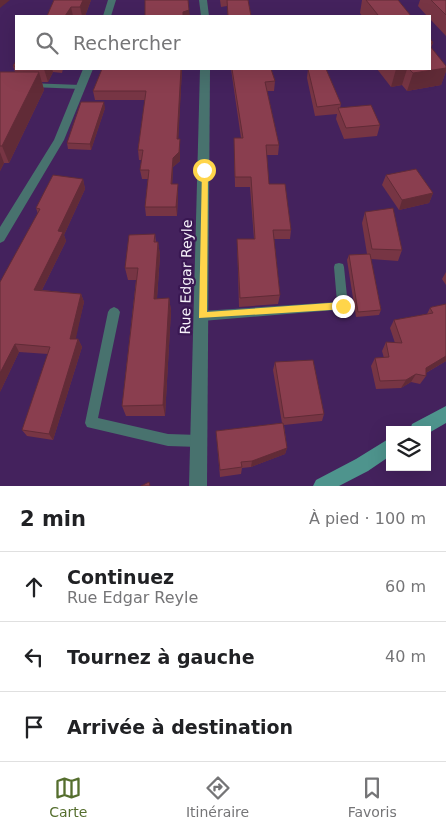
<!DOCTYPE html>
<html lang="fr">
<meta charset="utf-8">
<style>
body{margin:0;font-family:"DejaVu Sans",sans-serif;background:#f2f2f2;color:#202124}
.controls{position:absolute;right:15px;bottom:15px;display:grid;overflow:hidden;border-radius:0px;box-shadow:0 5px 20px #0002}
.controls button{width:45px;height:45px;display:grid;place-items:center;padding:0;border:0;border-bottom:1px solid #e0e0e0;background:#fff;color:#202124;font:25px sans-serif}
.stop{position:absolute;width:15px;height:15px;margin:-11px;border:4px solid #ffd54a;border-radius:50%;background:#fff}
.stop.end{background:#ffd54a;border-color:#fff;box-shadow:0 1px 5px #0008}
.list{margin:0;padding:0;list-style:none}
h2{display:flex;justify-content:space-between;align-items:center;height:65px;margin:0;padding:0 20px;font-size:21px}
h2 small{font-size:16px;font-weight:400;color:#757577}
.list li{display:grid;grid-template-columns:32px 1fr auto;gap:15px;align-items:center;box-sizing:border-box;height:70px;padding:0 20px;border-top:1px solid #e0e0e0}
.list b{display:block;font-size:19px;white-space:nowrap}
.list p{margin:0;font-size:16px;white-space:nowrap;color:#757577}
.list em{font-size:16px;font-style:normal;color:#757577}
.icon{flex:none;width:28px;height:28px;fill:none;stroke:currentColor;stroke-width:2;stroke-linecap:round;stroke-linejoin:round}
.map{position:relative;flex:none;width:446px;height:486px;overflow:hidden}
.search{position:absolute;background:#fff;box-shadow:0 5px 20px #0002;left:15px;right:15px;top:15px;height:55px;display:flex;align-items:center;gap:12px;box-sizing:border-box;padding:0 18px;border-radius:0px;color:#757577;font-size:19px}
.sheet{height:275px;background:#fff}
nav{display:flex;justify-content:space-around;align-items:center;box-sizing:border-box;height:70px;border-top:1px solid #e0e0e0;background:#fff;font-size:14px;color:#757577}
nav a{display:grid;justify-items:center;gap:2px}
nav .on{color:#556e2e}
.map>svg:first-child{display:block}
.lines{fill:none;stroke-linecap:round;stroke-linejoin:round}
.lane{fill:#48726e;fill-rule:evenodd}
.street{fill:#48726e;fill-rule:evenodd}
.secondary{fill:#4e948d;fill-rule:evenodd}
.wall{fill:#773544}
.shaded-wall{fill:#612b37}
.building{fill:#8a3e4f;stroke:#612b37}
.route{fill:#ffd54a}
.labels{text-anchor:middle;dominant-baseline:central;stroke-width:4.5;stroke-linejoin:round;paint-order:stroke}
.street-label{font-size:14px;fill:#f6f2fa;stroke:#391752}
</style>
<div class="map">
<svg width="446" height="486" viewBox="0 0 446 486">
<rect width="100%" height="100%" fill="#44225d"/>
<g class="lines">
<g class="lane">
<path d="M28 83 81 85 85 87 81 89 31 87H28Z"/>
<path d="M339 263 343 264 344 267 348 306 347 309 202 321 198 319 196 316 198 313 202 311 337 302 334 267 335 264Z"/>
<path d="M114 307 118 309 120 312 98 418 168 434 199 435 204 436 205 441 204 446 199 447 168 446 87 427 85 423 108 312 110 309Z"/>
</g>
<g class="street">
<path d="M108 0H116L111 16H103Z"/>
<path d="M199 0H207L209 16H201Z"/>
<path d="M83 69H93L64 140 4 241 0 243V227L54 140Z"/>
<path d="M200 69H210L207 486H189Z"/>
</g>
<g class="secondary">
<path d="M446 406V423L427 434V430H410L412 424Z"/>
<path d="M390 438V456L368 471 339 486H313L316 480 356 459Z"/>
</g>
</g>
<g class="wall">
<path d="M54 0H91L85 16H47Z"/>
<path d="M220 0H248L251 16H228L227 6 221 7Z"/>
<path d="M362 0H398L411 16H362L360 13Z"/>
<path d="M420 0H446V36L430 19V16H427L418 6Z"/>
<path d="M430 38 433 43 431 48 446 66V71L441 85 407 91 402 85 391 87 377 69H430Z"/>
<path d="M16 61V69H63L62 73 53 72 48 82H42L44 90 9 163H4L0 171V72H15L13 66Z"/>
<path d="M102 69H182L178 139 180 148V161L173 167 172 184H178V193L177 216H146L145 207 148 179H142L140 170 142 160H139L138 150 145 100H95L93 91Z"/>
<path d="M231 69H271L275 81 274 91H267L279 145 278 155H266L269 184 291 230 290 239H274L280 295 278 304 239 307 237 239H254L250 187H235L234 138H241Z"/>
<path d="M308 69 341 104 340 108 380 125 377 136 344 139 336 119 337 114 315 116 307 78Z"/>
<path d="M105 108 91 150 68 149 67 143Z"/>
<path d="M386 175 433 193 429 203 399 210 382 185Z"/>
<path d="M83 179 85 189 64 235 66 241 42 290 81 294 84 302 75 339H78L82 347 53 440 27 436 22 430 48 354 19 352 0 392 38 214 36 208Z"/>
<path d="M365 212 402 250 398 261 371 259 381 310 379 315 356 317 347 260 349 255 367 254 362 223Z"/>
<path d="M155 234 156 242H158L160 255 157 299 169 298 171 311 165 416H126L122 406 136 280H128L125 268Z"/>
<path d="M446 272V285L442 279Z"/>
<path d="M446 304V361L426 373V376L420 384 411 382 401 388 376 389 371 366 375 358H384L382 351 386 342 395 343 390 328 394 320 427 314 430 308Z"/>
<path d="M275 362 324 414 322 421 284 425 287 448 285 454 251 467 242 468 241 474 220 477 216 431 282 423 273 370Z"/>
</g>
<g class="shaded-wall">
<path d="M0 0H10L0 8Z"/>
<path d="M83 0H91L85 16H82L80 7Z"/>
<path d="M71 7 73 16H65Z"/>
<path d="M189 10 190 16H183V12Z"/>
<path d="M446 68V71L441 85 407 91 413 73Z"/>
<path d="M44 69H52L53 72 48 82Z"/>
<path d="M181 69H182L178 148 177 139Z"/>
<path d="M396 69H407L402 85 391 87Z"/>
<path d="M39 72 44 90 9 163 2 146Z"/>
<path d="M104 102 105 108 91 150 90 144Z"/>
<path d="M180 139V161L173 167 172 193 171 184 173 158Z"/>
<path d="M0 152 4 163 0 171Z"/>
<path d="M83 179 85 189 64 235 66 241 38 298 34 290 58 231Z"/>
<path d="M178 184V193L177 216 176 207Z"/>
<path d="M433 193 429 203 399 210 402 200Z"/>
<path d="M158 242 160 255 156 311 154 299Z"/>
<path d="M81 294 84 302 74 347 70 339Z"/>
<path d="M169 298 171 311 165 416 163 405Z"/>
<path d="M78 339 82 347 53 440 49 434Z"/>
<path d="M15 344 19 352 0 392V373Z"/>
<path d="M446 356V361L422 375 426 368Z"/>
<path d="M416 374 411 382 401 388 406 380Z"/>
<path d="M287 448 285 454 251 467 252 461Z"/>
</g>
<g class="building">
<path d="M54 0H83L80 7H71L65 16H47Z"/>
<path d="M145 0H188L189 10 183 12V16H145Z"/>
<path d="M227 0H248L251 16H228Z"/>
<path d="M366 0H398L411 16H369L378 15Z"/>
<path d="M431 0H446V15Z"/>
<path d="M430 38 433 43H430Z"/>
<path d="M430 46 446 66V68L413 73 409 69H430Z"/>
<path d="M16 61V66H13Z"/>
<path d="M102 69H181L177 139H180L179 152 173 158 171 184H178L176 207H145L149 170H140L143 150H138L146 91H93Z"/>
<path d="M232 69H271L275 81 265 82 279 145H266L269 184H285L291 230H273L280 295 240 298 237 239H255L251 177H235L234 138H243Z"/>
<path d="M308 69H326L341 104 317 107Z"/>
<path d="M0 72H39L2 146H0Z"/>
<path d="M81 102H104L90 144 67 143Z"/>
<path d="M371 105 380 125 346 128 338 108Z"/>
<path d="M416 169 433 193 402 200 386 175Z"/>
<path d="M53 175 83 179 58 231 63 232 34 290 81 294 70 339H78L49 434 22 430 50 347 15 344 0 373V282L40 209 36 208Z"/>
<path d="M393 208 402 250 372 249 365 212Z"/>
<path d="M155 234 154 242H158L154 299 169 298 163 405 122 406 138 268H125L129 235Z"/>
<path d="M370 254 381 310 358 312 349 255Z"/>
<path d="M446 304V356L426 368V376L416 374 406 380 380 381 375 358 389 357 386 342 402 343 394 320 433 313 430 308 432 307Z"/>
<path d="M313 360 324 414 284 418 275 362Z"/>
<path d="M283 423 287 448 252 461 241 462 242 467 220 470 216 431Z"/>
<path d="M149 482 150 486H141Z"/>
</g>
<path class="route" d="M202 168 208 170 207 312 343 302 347 306 346 309 199 318Z"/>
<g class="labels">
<g class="street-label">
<text transform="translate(186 277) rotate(-89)">Rue Edgar Reyle</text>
</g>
</g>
</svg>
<div class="controls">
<button><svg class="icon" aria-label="layers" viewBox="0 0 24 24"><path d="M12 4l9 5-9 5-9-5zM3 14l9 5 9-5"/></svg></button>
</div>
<div class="stop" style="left:204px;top:170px"></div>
<div class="stop end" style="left:343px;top:306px"></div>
<div class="search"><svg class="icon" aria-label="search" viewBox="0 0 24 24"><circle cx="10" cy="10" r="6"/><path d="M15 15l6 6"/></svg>Rechercher</div>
</div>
<section class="sheet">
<h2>2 min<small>À pied · 100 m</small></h2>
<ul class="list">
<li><svg class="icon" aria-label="ahead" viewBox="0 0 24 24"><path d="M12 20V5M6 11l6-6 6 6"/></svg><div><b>Continuez</b><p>Rue Edgar Reyle</p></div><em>60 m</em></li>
<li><svg class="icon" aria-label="left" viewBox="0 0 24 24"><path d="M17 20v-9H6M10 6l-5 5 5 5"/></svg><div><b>Tournez à gauche</b></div><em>40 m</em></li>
<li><svg class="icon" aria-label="arrive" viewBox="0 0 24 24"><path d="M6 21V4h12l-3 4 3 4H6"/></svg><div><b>Arrivée à destination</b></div></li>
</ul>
</section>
<nav>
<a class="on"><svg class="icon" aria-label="map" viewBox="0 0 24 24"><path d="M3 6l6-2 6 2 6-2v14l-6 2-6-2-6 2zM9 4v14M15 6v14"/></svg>Carte</a>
<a><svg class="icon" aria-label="directions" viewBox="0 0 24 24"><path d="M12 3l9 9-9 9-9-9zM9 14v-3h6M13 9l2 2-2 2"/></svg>Itinéraire</a>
<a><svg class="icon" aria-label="saved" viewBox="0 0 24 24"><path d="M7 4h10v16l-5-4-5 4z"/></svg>Favoris</a>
</nav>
